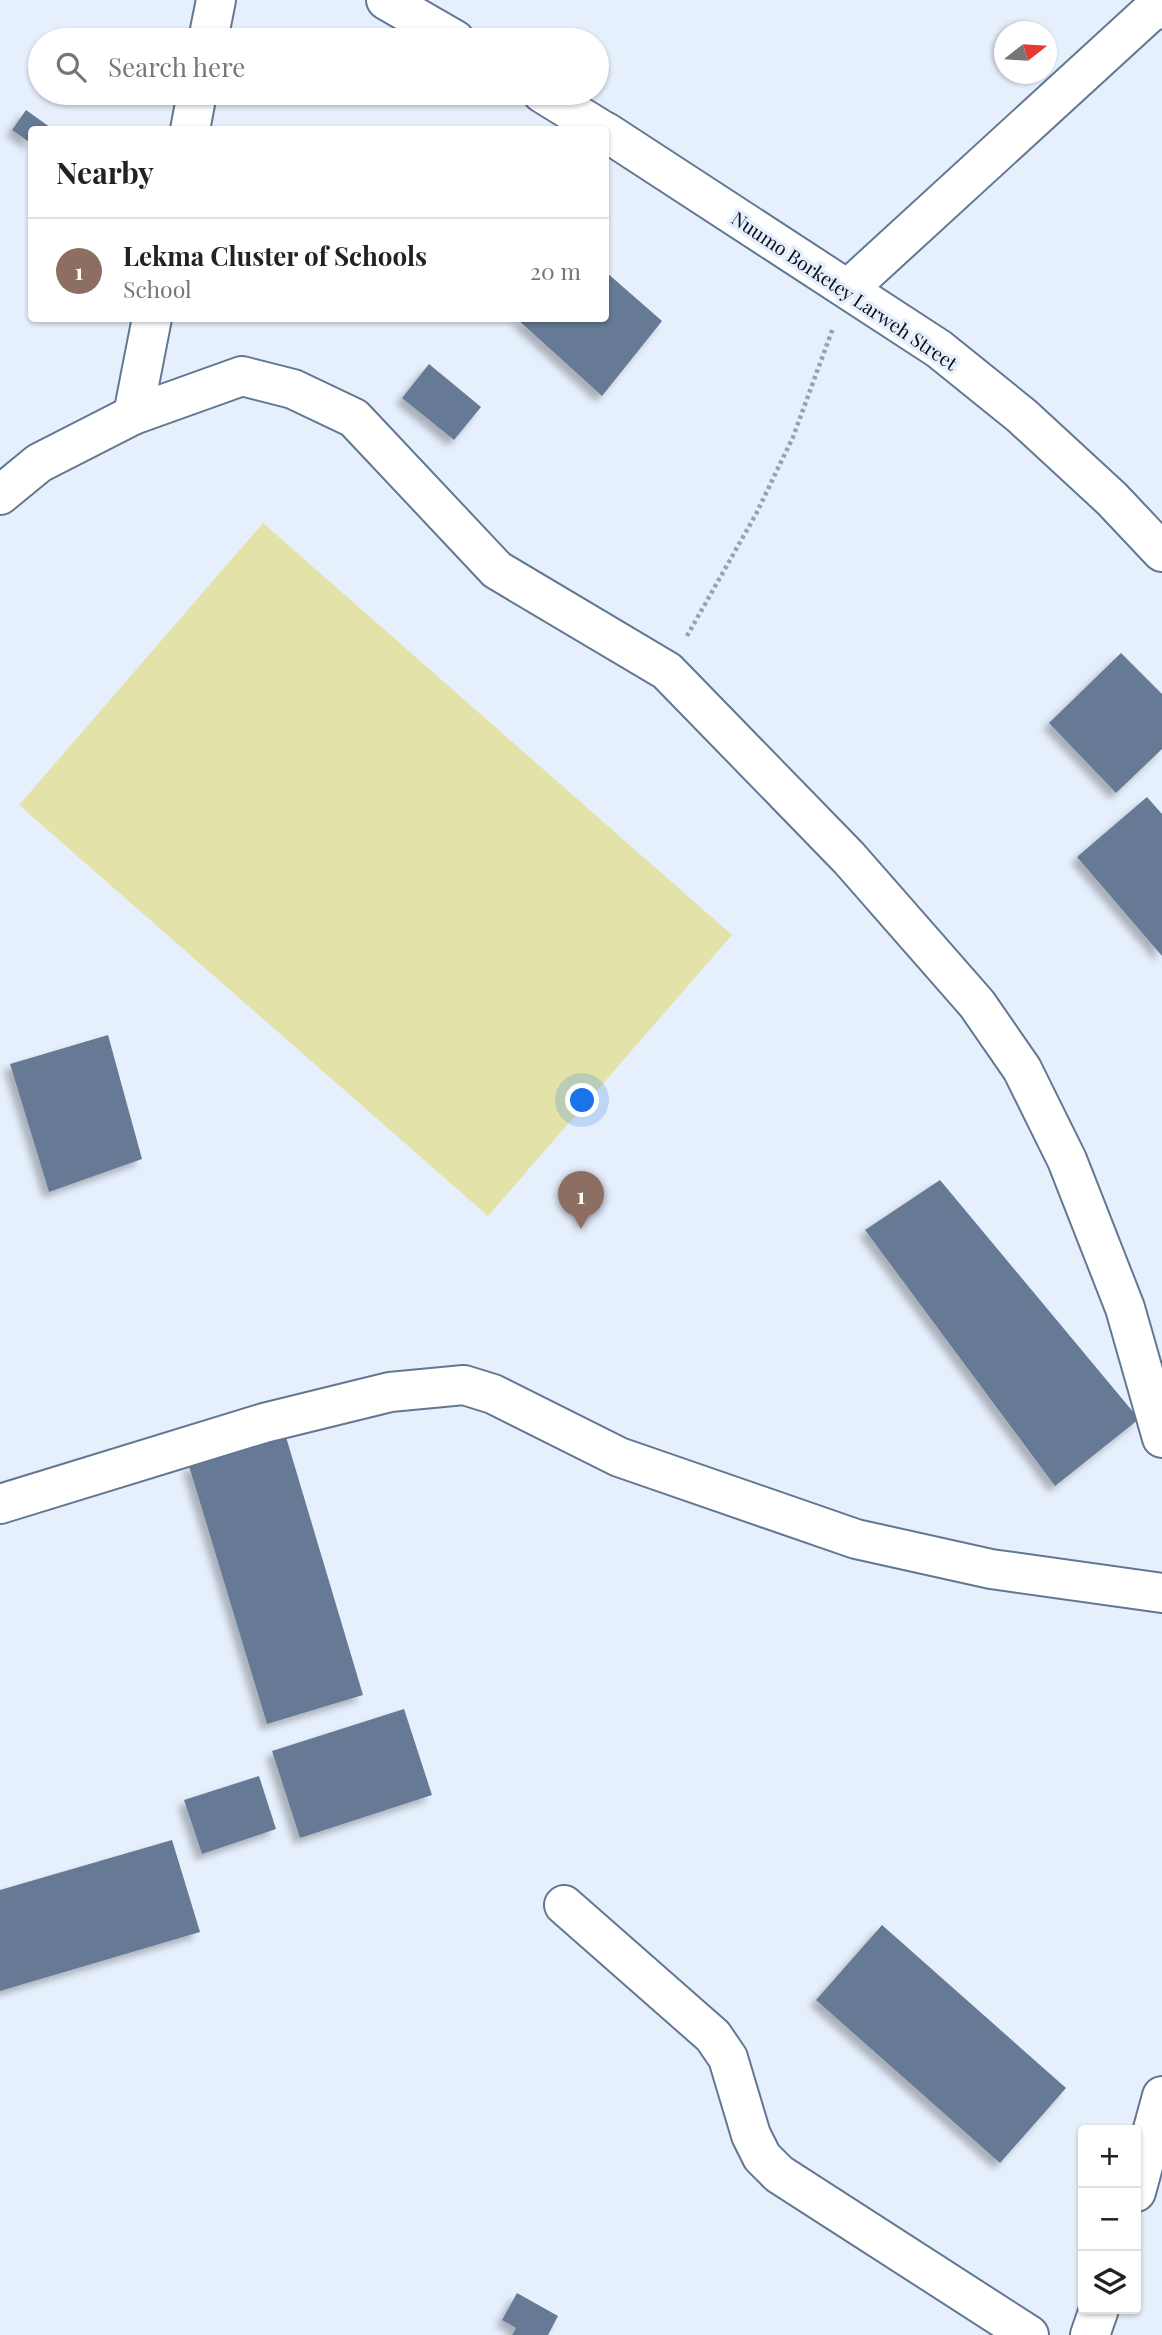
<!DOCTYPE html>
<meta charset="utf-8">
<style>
body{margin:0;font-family:"Playfair Display",serif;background:#f2f2f2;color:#222}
.controls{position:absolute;right:21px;bottom:21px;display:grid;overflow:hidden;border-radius:7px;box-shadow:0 2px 5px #0004}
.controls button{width:63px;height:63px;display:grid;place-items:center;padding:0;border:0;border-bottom:2px solid #e0e0e0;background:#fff;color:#222;font:35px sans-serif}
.compass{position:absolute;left:994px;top:21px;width:63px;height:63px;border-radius:50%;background:#fff;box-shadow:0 2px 5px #0004;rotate:73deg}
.you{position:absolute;left:583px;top:1101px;width:24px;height:24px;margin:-18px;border:5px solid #fff;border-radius:50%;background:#1a73e8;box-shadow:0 0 0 10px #1a73e833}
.badge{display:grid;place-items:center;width:46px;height:46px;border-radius:50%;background:#1a73e8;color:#fff;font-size:23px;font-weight:700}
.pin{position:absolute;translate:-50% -58px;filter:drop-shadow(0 2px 4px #0008)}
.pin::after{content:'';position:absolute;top:37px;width:24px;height:21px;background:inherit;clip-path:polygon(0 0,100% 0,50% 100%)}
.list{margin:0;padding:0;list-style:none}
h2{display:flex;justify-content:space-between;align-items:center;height:91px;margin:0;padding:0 28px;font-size:30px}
h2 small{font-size:23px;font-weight:400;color:#767676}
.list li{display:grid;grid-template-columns:46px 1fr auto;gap:21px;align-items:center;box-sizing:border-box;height:105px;padding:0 28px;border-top:2px solid #e0e0e0}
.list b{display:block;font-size:26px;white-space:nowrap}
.list p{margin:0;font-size:23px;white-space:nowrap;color:#767676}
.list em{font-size:23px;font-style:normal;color:#767676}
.icon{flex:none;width:38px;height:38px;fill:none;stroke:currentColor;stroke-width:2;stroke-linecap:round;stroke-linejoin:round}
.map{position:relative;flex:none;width:1162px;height:2335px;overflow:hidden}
.search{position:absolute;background:#fff;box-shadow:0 2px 5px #0004;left:28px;top:28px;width:581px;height:77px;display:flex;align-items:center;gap:18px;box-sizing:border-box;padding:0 24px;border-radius:38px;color:#767676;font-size:26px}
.panel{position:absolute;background:#fff;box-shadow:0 2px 5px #0004;left:28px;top:126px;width:581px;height:196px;border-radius:7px}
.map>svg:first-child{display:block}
.grass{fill:#e3e3a9}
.building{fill:#667a95;filter:url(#shadow)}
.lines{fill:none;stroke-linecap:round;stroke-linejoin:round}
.minor-casing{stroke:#627792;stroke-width:42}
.path{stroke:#98a1ad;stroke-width:4.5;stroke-dasharray:3.5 3.5;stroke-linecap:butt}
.minor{stroke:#fff;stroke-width:38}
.labels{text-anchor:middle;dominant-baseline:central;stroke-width:7;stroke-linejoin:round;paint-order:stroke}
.street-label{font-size:19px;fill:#070e18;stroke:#e6effc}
</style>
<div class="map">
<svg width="1162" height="2335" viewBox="0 0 1162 2335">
<defs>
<filter id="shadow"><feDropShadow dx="-6" dy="6" stdDeviation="3.5" flood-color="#0004"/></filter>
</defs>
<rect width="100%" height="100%" fill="#e6effc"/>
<path class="grass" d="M263 523 732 935 488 1216 19 805Z"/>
<g class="building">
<path d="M26 110 54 130H32V144L12 130Z"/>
<path d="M606 272 662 321 602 396 516 318H606Z"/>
<path d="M429 364 481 407 454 440 402 398Z"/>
<path d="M1121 653 1162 694V749L1116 793 1049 723Z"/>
<path d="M1147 797 1162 814V956L1077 857Z"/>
<path d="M108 1035 142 1159 49 1192 10 1064Z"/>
<path d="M940 1180 1139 1419 1055 1486 865 1230Z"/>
<path d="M286 1437 363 1695 267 1724 189 1466Z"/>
<path d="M404 1709 432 1795 300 1838 272 1751Z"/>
<path d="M259 1776 276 1829 202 1854 184 1800Z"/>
<path d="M172 1840 200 1932 0 1991V1890Z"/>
<path d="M882 1925 1066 2088 1000 2163 816 2000Z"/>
<path d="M517 2293 558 2316 548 2335H512L516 2328 502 2320Z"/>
</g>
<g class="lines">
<g class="minor-casing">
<g id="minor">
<path d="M386 0 455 40"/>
<path d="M208 40 216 0"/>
<path d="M542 93 602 130"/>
<path d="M190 130 197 93"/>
<path d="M606 132 939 349 1022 416 1112 499 1162 552"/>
<path d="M849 288 1148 14 1162 6"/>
<path d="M133 415 152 318"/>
<path d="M0 495 39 463 133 415 242 376 293 389 354 418 497 570 667 671 849 858 977 1004 1022 1069 1067 1160 1125 1308 1162 1438"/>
<path d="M0 1504 264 1423 390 1392 464 1385 493 1394 619 1457 856 1539 991 1569 1162 1593"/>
<path d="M564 1905 713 2036 728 2058 751 2135 762 2157 779 2174 1029 2335"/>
<path d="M1136 2192 1162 2096"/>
<path d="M1090 2335 1099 2309"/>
</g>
</g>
<path class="path" d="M687 636 756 514 793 437 833 328"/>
<use href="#minor" class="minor"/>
</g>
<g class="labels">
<g class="street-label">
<text transform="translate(845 290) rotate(34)">Nuumo Borketey Larweh Street</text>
</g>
</g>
</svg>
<div class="controls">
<button>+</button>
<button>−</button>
<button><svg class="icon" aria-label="layers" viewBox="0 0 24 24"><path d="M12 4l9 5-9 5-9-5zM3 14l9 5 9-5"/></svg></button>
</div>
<svg class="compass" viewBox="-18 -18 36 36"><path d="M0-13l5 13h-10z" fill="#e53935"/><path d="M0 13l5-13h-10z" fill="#767676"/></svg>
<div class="you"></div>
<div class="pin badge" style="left:581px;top:1229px;background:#8d6e63">1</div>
<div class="search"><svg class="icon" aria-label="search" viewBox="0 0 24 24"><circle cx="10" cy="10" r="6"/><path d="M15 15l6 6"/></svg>Search here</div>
<section class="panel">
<h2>Nearby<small></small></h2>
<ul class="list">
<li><span class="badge" style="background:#8d6e63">1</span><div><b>Lekma Cluster of Schools</b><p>School</p></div><em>20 m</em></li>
</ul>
</section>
</div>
